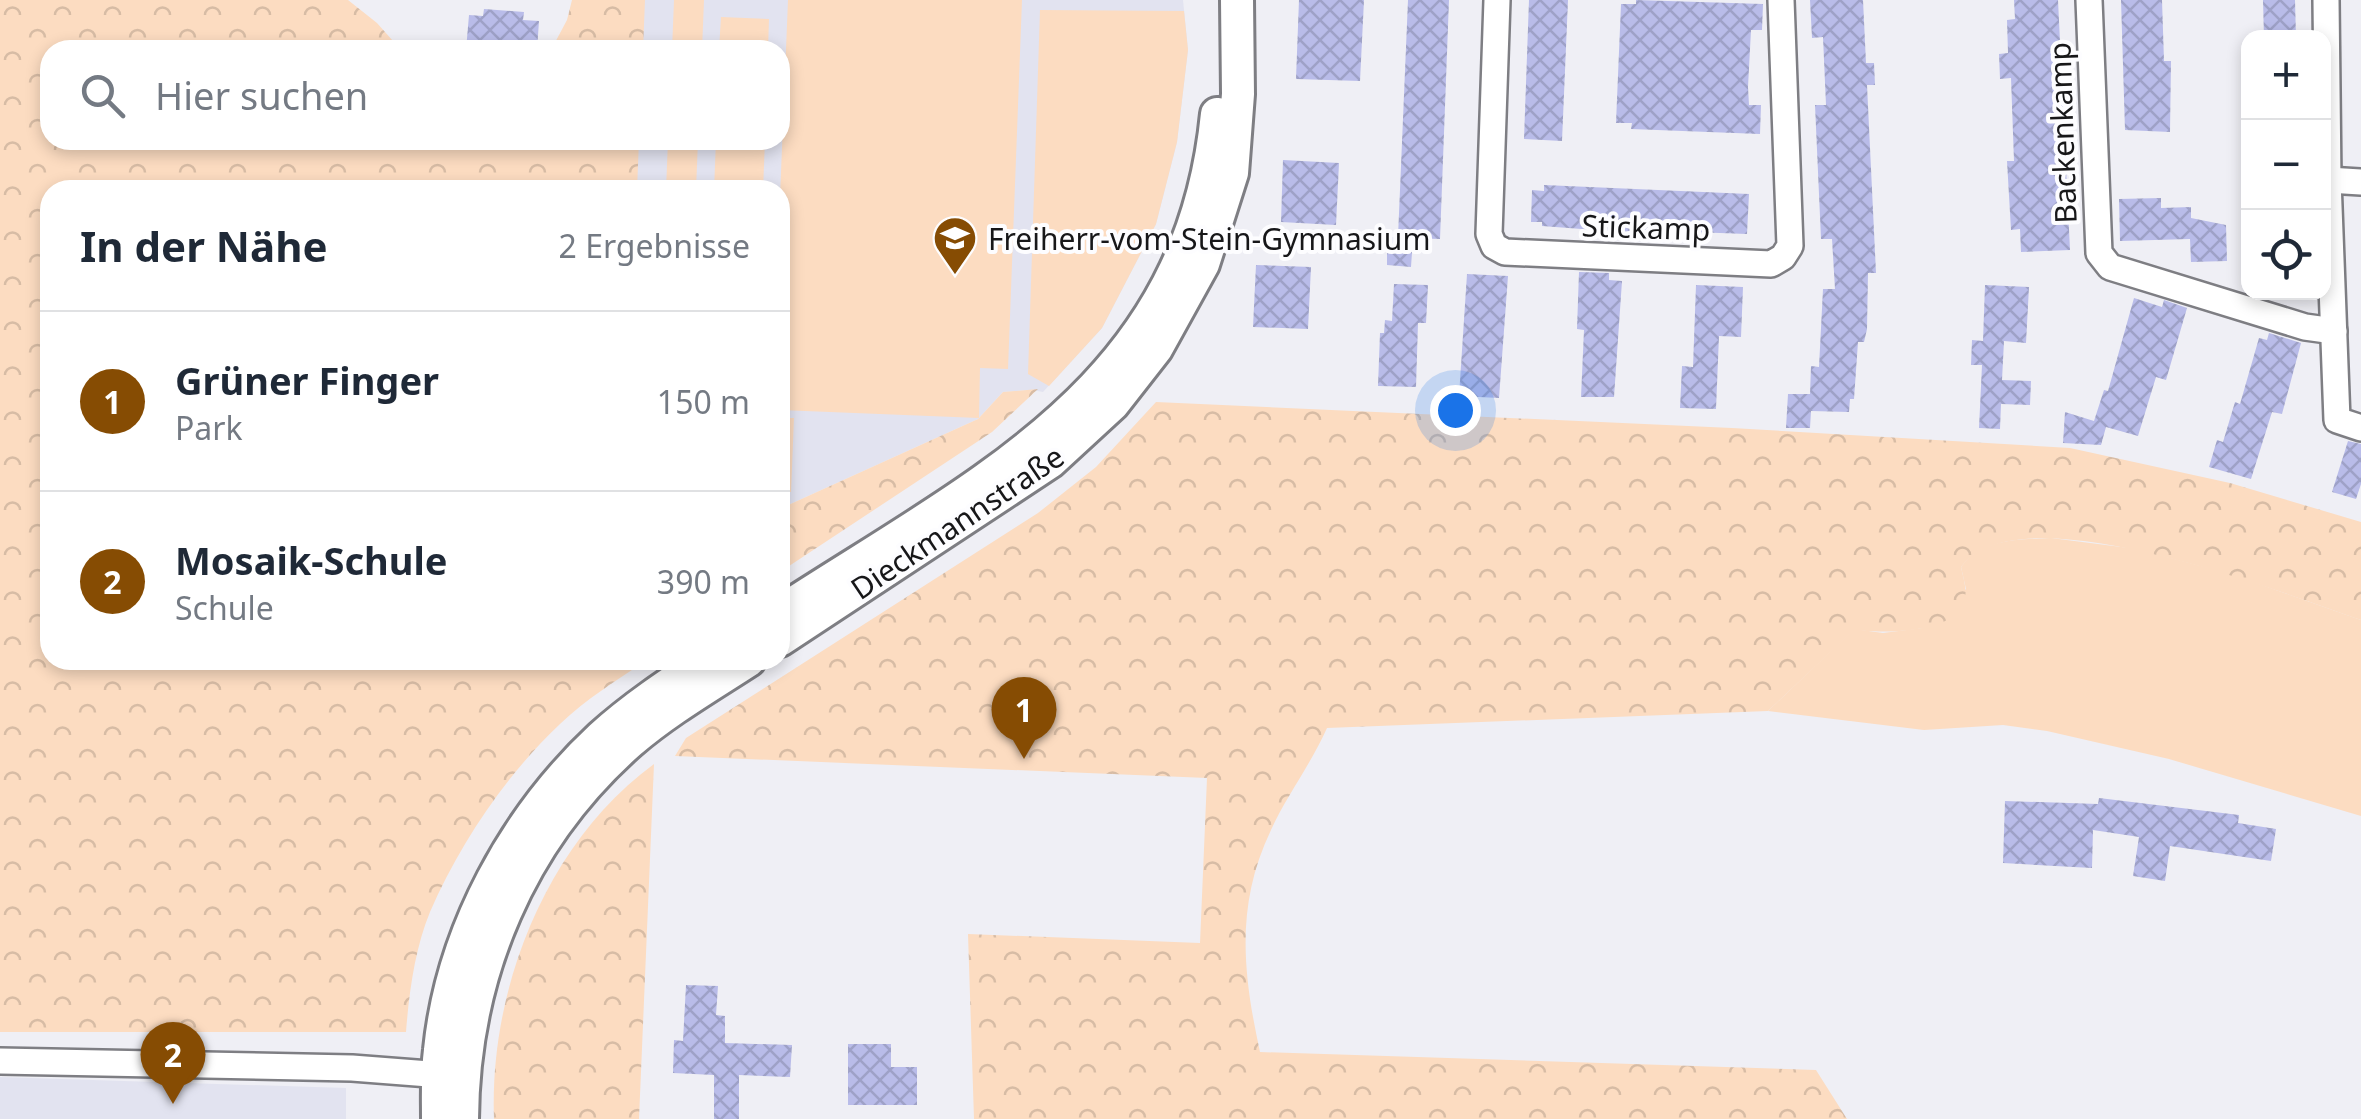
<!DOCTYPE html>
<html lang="de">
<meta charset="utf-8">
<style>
body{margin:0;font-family:"Noto Sans",sans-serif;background:#f6f6f7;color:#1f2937}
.controls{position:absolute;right:30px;top:30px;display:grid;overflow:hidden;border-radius:20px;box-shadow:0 5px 15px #0003}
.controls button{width:90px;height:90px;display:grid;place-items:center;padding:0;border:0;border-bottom:2px solid #e0e1e3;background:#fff;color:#1f2937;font:50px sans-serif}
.you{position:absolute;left:1455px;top:410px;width:35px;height:35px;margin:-25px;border:8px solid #fff;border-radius:50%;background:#1a73e8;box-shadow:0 0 0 15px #1a73e833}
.badge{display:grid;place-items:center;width:65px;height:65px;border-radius:50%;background:#864c03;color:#fff;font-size:32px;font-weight:700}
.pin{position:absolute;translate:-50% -82px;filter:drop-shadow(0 2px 5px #0008)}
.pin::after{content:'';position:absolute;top:52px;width:35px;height:30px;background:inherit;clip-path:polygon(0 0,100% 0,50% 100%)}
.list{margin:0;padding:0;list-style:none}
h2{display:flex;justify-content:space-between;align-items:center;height:130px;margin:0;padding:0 40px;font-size:42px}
h2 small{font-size:32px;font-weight:400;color:#747a83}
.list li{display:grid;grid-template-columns:65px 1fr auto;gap:30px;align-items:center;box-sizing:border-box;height:180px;padding:0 40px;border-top:2px solid #e0e1e3}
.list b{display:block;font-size:38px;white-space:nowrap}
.list p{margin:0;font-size:32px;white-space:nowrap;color:#747a83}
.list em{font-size:32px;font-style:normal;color:#747a83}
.icon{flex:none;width:55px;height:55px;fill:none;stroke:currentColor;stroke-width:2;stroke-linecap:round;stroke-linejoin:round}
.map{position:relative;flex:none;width:2361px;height:1119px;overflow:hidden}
.search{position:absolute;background:#fff;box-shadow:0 5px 15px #0003;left:40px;top:40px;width:750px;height:110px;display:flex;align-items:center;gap:25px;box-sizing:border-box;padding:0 35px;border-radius:30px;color:#747a83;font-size:38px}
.panel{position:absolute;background:#fff;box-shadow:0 5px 15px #0003;left:40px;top:180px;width:750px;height:490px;border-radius:30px}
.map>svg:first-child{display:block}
.built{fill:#e2e3f0}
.grass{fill:#fcdcc1}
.park{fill:url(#park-crowns)}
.building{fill:url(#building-cross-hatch)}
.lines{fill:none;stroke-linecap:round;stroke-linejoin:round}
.minor-casing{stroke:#7e7e83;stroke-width:30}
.tertiary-casing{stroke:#7e7e83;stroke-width:38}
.minor{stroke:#fff;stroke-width:25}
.tertiary{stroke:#fff;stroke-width:32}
.labels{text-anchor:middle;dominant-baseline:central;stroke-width:8;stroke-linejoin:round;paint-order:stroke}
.street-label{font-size:30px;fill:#171719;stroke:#fdfdff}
.poi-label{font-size:30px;fill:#171719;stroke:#fdfdff;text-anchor:start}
</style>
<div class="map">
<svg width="2361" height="1119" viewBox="0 0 2361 1119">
<defs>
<pattern id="park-crowns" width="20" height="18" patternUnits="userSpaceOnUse" patternTransform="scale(2.5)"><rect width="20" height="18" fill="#fcdcc1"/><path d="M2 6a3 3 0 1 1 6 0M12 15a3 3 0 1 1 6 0" fill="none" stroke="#d7bca5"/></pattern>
<pattern id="building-cross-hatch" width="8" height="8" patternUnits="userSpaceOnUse" patternTransform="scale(2.5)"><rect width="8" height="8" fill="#b9bce9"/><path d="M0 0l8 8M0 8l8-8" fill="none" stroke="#9ea1c7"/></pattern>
</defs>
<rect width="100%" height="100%" fill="#efeff5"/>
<g class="built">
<path d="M643 0H1183L1188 50 1177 142 1156 224 1102 328 1043 392 1032 390 1003 392 978 419 786 506 780 505V190H636L638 140H780V50H641Z"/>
<path d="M0 1077 346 1088V1119H0Z"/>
</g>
<g class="grass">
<path d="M674 0H704L702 50H672Z"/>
<path d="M788 0H1022L1008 369 980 368 979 418 780 410V197Z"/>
<path d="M1040 10 1184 11 1188 50 1177 142 1156 224 1102 328 1049 386 1028 374Z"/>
<path d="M721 17 769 19 768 50H719Z"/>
<path d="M668 140H698L696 190H666Z"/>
<path d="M716 140H765L763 190H714Z"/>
<path d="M780 418H794L791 492 780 491Z"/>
<path d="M2051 538 2137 549 2231 574 2361 620V816L2169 759 2047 731 2003 725 1924 730 1768 711 1854 629 1883 633 1922 628 1966 589 1961 567C1982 538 2019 540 2051 538Z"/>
</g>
<g class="park">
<path d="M0 0H348L377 23 401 50H50V140H639L637 190H50V660H647C617 680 586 699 560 724 506 775 460 843 430 912 415 948 409 993 406 1032H0Z"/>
<path d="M572 0H645L643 50H551L567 20Z"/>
<path d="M1038 389 992 432 780 572V505L786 506 978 419 1003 392Z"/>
<path d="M1156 402 1732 428 2070 448 2230 483 2361 522V620C2284 594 2019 488 1961 567 1963 577 1967 588 1965 599 1957 635 1882 633 1854 630L1768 711 1327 728C1311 764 1287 795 1271 830 1235 905 1243 974 1260 1052L1816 1070 1847 1119H974L968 934 1200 943 1207 778 675 756 686 738 1038 513 1096 467Z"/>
<path d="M654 764 639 1119H494C489 989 546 843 654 764Z"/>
</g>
<g class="building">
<path d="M1299 0H1364L1360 81 1296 79Z"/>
<path d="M1408 0H1449L1440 239 1407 238H1413L1411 267 1387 265V237H1398Z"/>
<path d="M1529 0H1568L1562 141 1524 139Z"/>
<path d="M1636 0 1763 4 1762 30H1751L1748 87 1749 105H1761L1760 134 1631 129 1632 123H1616L1621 4H1636Z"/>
<path d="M1810 0H1863L1866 63H1874L1875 85H1867L1876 273H1868L1867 329 1864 342H1858L1854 399H1850L1849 412 1811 411 1810 428H1786L1788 394H1810L1811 366 1819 367 1823 289H1835L1832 239H1821L1815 105H1826L1823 37 1812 38Z"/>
<path d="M2014 0H2058L2070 250 2021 252 2020 229 2011 230 2007 161H2014L2011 78 2000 79 1999 54 2008 53 2007 20 2015 19Z"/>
<path d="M2121 0H2162L2164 61H2171L2170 132 2125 130Z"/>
<path d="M2263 0H2295L2296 38H2264Z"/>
<path d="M484 9 524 12 523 20 539 21 537 50H466L469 15 483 16Z"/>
<path d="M1283 160 1339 163 1336 225 1281 222Z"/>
<path d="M1544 185 1749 194 1747 234 1638 230 1621 232 1542 226V222H1531L1532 190 1544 191Z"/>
<path d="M2161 198V208L2191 207V218L2226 225 2227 261 2191 262 2190 239 2120 241 2119 199Z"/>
<path d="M1256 265 1311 267 1308 329 1253 327Z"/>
<path d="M1579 272 1609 273V280L1622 281 1614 397H1581L1584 330 1577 329Z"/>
<path d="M1467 274 1508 276 1499 398 1459 396Z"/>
<path d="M1394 284 1428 285 1426 323H1418L1416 387 1378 386 1380 333H1384L1385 320 1392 321Z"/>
<path d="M1696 285 1743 287 1741 337 1719 336 1716 409 1680 408 1682 366 1693 367Z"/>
<path d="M1985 285 2029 287 2026 343 2004 341 2002 380 2031 381 2030 405 2001 404 2000 429 1979 428 1982 365H1971L1972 340 1983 341Z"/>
<path d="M2134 298 2162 307 2164 300 2187 308 2166 380 2156 377 2138 436 2106 427 2101 445 2063 443 2065 412 2094 421 2104 390 2108 391Z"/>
<path d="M2269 333 2301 343 2282 414 2272 412 2251 479 2209 467 2217 440 2223 442 2235 402 2240 404 2259 338 2267 340Z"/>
<path d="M2348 441 2361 444V484L2356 499 2332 492Z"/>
<path d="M2099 798 2239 815 2238 823 2276 829 2271 861 2170 846 2165 881 2133 876 2139 837 2093 830 2092 868 2003 863 2005 801 2098 804Z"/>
<path d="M686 985 718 986 716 1015 725 1016V1043L792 1045 790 1077 739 1075V1119H714V1075L673 1073 674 1040 683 1041Z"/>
<path d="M848 1044H891V1067H917V1105H848Z"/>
</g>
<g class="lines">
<g class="minor-casing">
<g id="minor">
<path d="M1497 0 1489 234 1494 246 1505 252 1771 264 1783 257 1790 246 1781 0"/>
<path d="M2089 0 2099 253 2110 267 2305 327 2334 331"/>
<path d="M2326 0 2328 180 2337 420 2361 428"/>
<path d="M2328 180 2361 182"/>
<path d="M0 1061 352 1068 455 1076"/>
</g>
</g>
<g class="tertiary-casing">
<g id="tertiary">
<path d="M780 612C984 479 1190 387 1217 114"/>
<path d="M780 640 1050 462 1113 404 1156 349 1203 264 1232 173 1238 94 1237 0"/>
<path d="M438 1119C438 1096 437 1073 440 1050 452 932 515 817 601 737 633 708 669 684 706 660"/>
<path d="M462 1119C463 974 520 839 630 742 666 711 709 686 749 660"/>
</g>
</g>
<use href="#minor" class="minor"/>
<use href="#tertiary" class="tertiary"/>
</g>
<defs>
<g id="school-pin" transform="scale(2.25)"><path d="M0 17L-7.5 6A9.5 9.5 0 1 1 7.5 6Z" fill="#864c03" stroke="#fdfdff"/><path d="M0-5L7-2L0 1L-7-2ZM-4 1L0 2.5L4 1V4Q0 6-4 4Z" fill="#fff"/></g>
</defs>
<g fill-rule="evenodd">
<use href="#school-pin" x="955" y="238"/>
</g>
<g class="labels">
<g class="street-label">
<text transform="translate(2062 133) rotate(-92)">Backenkamp</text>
<text transform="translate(1646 227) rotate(2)">Stickamp</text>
<text transform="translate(957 522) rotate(-34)">Dieckmannstraße</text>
</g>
<g class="poi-label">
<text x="988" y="238">Freiherr-vom-Stein-Gymnasium</text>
</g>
</g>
</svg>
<div class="controls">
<button>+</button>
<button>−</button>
<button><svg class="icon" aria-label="locate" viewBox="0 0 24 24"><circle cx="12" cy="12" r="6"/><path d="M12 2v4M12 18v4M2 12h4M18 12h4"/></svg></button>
</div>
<div class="you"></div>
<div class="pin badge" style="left:1024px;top:759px">1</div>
<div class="pin badge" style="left:173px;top:1104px">2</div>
<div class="search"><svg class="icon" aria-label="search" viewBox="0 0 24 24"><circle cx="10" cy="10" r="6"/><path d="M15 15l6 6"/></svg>Hier suchen</div>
<section class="panel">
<h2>In der Nähe<small>2 Ergebnisse</small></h2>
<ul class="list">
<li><span class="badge">1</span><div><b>Grüner Finger</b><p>Park</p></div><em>150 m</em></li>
<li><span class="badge">2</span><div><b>Mosaik-Schule</b><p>Schule</p></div><em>390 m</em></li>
</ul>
</section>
</div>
